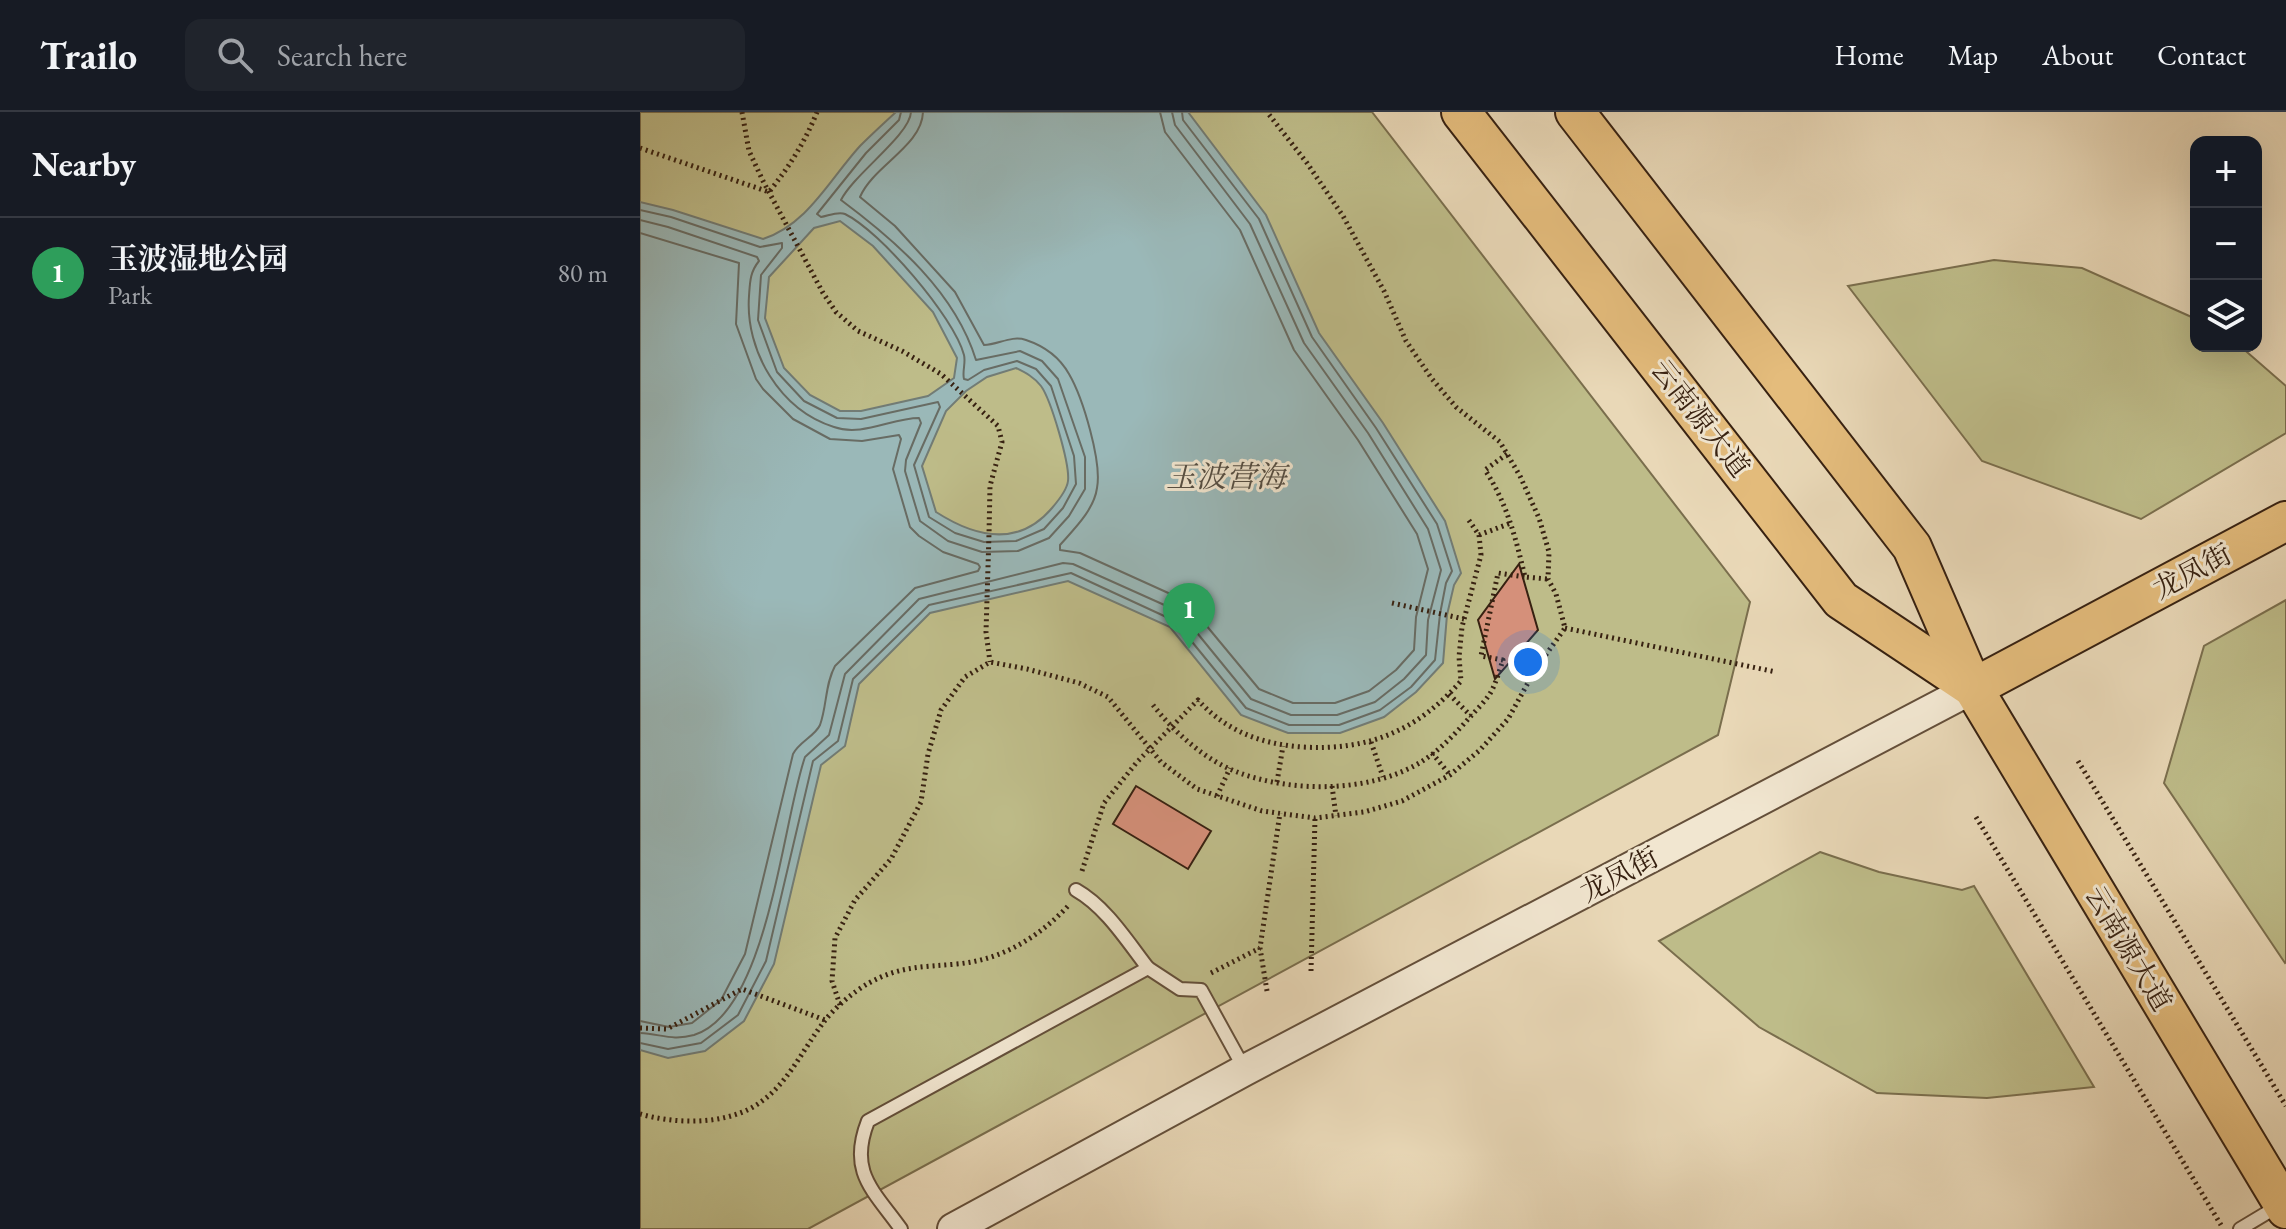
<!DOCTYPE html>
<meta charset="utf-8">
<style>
body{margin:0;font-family:"EB Garamond","Noto Serif SC",serif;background:#20242c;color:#f1f3f6}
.controls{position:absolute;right:24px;top:24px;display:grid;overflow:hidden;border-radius:16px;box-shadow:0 8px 32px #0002}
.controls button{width:72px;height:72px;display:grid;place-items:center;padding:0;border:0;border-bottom:2px solid #363941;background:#171b24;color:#f1f3f6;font:40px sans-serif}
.you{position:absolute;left:888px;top:550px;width:28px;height:28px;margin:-20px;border:6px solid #fff;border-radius:50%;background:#1a73e8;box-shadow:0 0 0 12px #1a73e833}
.badge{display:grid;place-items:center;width:52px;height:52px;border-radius:50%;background:#2563eb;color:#fff;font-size:26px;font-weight:700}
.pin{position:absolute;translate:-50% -66px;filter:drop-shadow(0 2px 4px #0008)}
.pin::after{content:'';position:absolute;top:42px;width:28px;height:24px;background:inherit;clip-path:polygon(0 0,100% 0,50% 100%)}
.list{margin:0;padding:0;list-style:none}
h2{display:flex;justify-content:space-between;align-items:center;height:104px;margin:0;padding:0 32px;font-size:34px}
h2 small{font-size:26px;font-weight:400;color:#9ea1a6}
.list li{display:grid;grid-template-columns:52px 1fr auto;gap:24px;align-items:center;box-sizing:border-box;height:112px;padding:0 32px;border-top:2px solid #363941}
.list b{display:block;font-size:30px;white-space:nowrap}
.list p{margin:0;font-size:26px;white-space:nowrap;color:#9ea1a6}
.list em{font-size:26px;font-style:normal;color:#9ea1a6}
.icon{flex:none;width:44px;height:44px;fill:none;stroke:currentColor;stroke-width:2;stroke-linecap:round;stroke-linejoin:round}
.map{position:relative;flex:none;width:1646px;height:1117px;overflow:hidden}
header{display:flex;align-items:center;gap:48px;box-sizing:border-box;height:112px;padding:0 40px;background:#171b24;border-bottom:2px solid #363941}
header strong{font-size:38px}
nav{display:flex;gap:44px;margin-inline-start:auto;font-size:28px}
.search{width:560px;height:72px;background:#20242c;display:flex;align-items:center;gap:20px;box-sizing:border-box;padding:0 28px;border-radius:16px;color:#9ea1a6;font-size:30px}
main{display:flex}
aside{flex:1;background:#171b24}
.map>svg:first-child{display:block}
.green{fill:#bebc89;stroke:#7a6e4d;stroke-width:2}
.water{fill:#9ab8b8;stroke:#727c75;stroke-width:2;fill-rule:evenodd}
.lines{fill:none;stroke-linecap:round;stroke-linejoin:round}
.shore{stroke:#686c64;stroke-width:2}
.building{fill:#d5907a;stroke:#372111;stroke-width:2}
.service-casing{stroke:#644f3a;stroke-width:16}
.tertiary-casing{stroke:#644f3a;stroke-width:34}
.primary-casing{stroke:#372111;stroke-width:42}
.path{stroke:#372111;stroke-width:5;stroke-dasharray:2 4;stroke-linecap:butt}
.service{stroke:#f1e6d0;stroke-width:12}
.tertiary{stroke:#f1e6d0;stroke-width:30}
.primary{stroke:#e4bc7c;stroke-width:38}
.labels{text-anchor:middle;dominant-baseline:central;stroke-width:6;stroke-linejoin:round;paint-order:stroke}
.street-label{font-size:28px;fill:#372111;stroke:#f1e6d0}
.water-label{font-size:30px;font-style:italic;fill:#554e43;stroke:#f1e6d0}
</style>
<header>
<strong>Trailo</strong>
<div class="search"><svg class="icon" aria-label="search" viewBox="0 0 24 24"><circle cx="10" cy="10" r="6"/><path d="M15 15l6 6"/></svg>Search here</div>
<nav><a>Home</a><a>Map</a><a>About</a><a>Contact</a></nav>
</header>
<main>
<aside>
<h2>Nearby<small></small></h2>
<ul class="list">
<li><span class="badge" style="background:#2e9e5b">1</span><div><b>玉波湿地公园</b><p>Park</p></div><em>80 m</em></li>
</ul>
</aside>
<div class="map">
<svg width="1646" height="1117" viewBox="0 0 1646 1117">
<rect width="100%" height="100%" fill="#e9d8b7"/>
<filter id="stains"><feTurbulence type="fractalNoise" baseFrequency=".0025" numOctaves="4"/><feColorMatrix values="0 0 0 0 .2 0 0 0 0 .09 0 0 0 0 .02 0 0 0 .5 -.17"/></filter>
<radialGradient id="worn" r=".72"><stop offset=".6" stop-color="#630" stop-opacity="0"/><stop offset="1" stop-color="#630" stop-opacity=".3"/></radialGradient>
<g class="green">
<path d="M0 0H732L1110 490 1078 623 168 1117H0Z"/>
<path d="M1354 148 1442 156 1556 207V234H1600L1646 274V321L1501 407 1342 349 1208 174Z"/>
<path d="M1646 488V850L1645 851 1524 671 1564 534Z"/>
<path d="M1180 740 1239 760 1322 778 1334 774 1454 975 1347 986 1237 981 1119 915 1019 829Z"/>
</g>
<path class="water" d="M256 0H548L626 103 679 221 743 311 805 409 821 461 814 473 807 503 803 551 776 580 744 605 700 621H648L601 603 530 515 428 469 290 501 219 572 205 634 181 653 134 852 104 909 65 939 28 946 0 938V90L33 98 123 127C168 112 189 68 220 34 232 22 244 11 256 0ZM200 109 233 134 293 200 317 246 314 266 288 284 221 299H200L170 283 144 256 125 206 129 165 174 116ZM376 256C386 261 394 265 401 274 411 288 430 352 428 369 427 378 418 389 412 396 378 436 335 425 296 400L282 354 306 299 326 279 347 265Z"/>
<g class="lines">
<g class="shore">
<path d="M283 0C282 34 233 54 220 85L255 114 315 180 344 233C358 233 371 223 386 228 404 234 420 246 429 262 443 286 462 350 457 376 454 398 434 417 420 433V438L440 441 546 489 619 577 653 591H695L729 579 756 558 774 538 776 505 788 457 777 422 718 328 654 238 600 118 525 20 520 0"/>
<path d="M0 98 31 105 120 135 142 131V136L121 163 118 208 137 260 164 289 197 306 221 307 298 290 300 295 274 353 289 405 315 421 344 430 376 429 404 417 423 396 436 372 434 344 411 274 396 257 377 249 344 258 328 268 324 267C322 260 326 251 324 243 314 205 240 119 205 102 198 99 188 104 181 105L177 102 226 41 259 8 261 0"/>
<path d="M0 108 28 115 117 145 119 149C110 160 110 170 109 184 105 239 140 298 194 315 222 325 252 306 279 306L281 311 266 348 265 359 280 409 308 429 342 440 378 439 409 426 429 404 445 377V345L418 267 402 249 380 239 336 248C315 180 256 129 201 88 214 62 270 23 271 0"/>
<path d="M0 121 99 151 96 212 116 267 123 277 153 307 190 327 222 329 259 323 261 327 253 357 270 415 279 424 303 440 338 452 340 455 338 459 275 476 195 554C185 572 187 594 180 613 175 624 159 630 153 642L105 842 81 888 52 911 29 915 0 909"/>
<path d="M0 921C21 922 32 929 54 923 128 900 142 711 165 645L189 623 205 562 279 487 423 451 433 452 540 500 611 587 651 603H697L735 590 764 567 786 543 788 508 801 458 788 417 728 321 664 231 610 112 535 13 532 0"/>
<path d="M0 931 28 937 61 931 98 903 126 849 173 649 198 629 213 567 289 493 431 461 535 509 606 596 649 613H699L740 598 771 575 795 548 800 502 806 471 812 459 797 412 736 316 672 225 619 107 543 8 542 0"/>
</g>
</g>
<g class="building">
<path d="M879 452 898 518 855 567 838 508Z"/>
<path d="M496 674 571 719 548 757 473 712Z"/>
</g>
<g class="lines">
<g class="service-casing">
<g id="service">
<path d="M436 778C466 795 487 829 508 856"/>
<path d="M261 1117C233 1078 208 1060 228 1009L508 856 540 877 561 878 605 958"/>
<path d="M1600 1117 1640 1093"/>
</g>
</g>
<g class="tertiary-casing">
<path id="tertiary" d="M313 1117 605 958 1333 576"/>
</g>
<g class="primary-casing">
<g id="primary">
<path d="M821 0 1201 488 1333 576"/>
<path d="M935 0 1272 435 1333 576 1646 1097"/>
<path d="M1333 576 1646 409"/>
</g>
</g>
<g class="path">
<path d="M102 0 109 39 123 69 183 181 196 200 218 219 262 239 301 262 358 314 362 330 350 374 349 422 346 520 350 550"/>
<path d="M0 36 129 80C149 55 165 30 177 0"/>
<path d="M867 342 845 358C867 391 876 427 885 465L908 467"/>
<path d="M839 423 871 411"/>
<path d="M752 491 824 507"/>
<path d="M925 516 1136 560"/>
<path d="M809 582 831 604"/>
<path d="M513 593C534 620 565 648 597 660 652 681 730 681 781 650 799 639 816 621 830 605 838 596 848 587 853 576 857 567 860 557 863 548L841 544 858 461 885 465"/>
<path d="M731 630 743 665"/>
<path d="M792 641 810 663"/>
<path d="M1438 649 1646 994"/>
<path d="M637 670 643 634"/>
<path d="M692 674 696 704"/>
<path d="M577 684 590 656"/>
<path d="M1336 705 1581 1113"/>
<path d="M442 759 464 691 497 650 558 588C586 619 621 632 662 635 728 639 777 619 821 569L819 545 822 515 841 443 839 423 828 407"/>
<path d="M671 859 675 706"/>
<path d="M571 861 620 836"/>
<path d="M627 879 620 836 640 701"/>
<path d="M200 893 192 869 195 826 215 788 251 747 281 690 288 642 301 598 325 565 350 550 387 557 439 571 468 585 521 650 557 677 622 699 675 706 724 700 762 689 810 663 840 638 868 607 895 558 925 516 916 482 908 467 909 440 899 406 880 364 860 330 816 295 792 267 766 229 744 179 703 104 667 51 627 0"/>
<path d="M0 916 27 917 102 877 185 908"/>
<path d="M0 1002C35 1012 81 1013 113 995 146 976 161 940 183 911 194 896 213 880 229 871 259 854 284 855 317 852 361 848 398 826 428 794"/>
</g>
<use href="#service" class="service"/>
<use href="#tertiary" class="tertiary"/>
<use href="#primary" class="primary"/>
</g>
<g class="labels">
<g class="street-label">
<text transform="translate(1061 306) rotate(52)">云南源大道</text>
<text transform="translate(1552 459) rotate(-28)">龙凤街</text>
<text transform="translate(979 762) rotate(-28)">龙凤街</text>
<text transform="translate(1489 836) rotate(59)">云南源大道</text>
</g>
<g class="water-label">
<text x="586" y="364">玉波营海</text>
</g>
</g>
<rect width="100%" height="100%" filter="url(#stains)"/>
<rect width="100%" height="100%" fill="url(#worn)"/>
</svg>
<div class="controls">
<button>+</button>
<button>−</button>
<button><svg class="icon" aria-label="layers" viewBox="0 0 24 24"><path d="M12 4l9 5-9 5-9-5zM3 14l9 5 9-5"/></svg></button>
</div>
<div class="you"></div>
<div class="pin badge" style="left:549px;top:537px;background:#2e9e5b">1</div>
</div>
</main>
